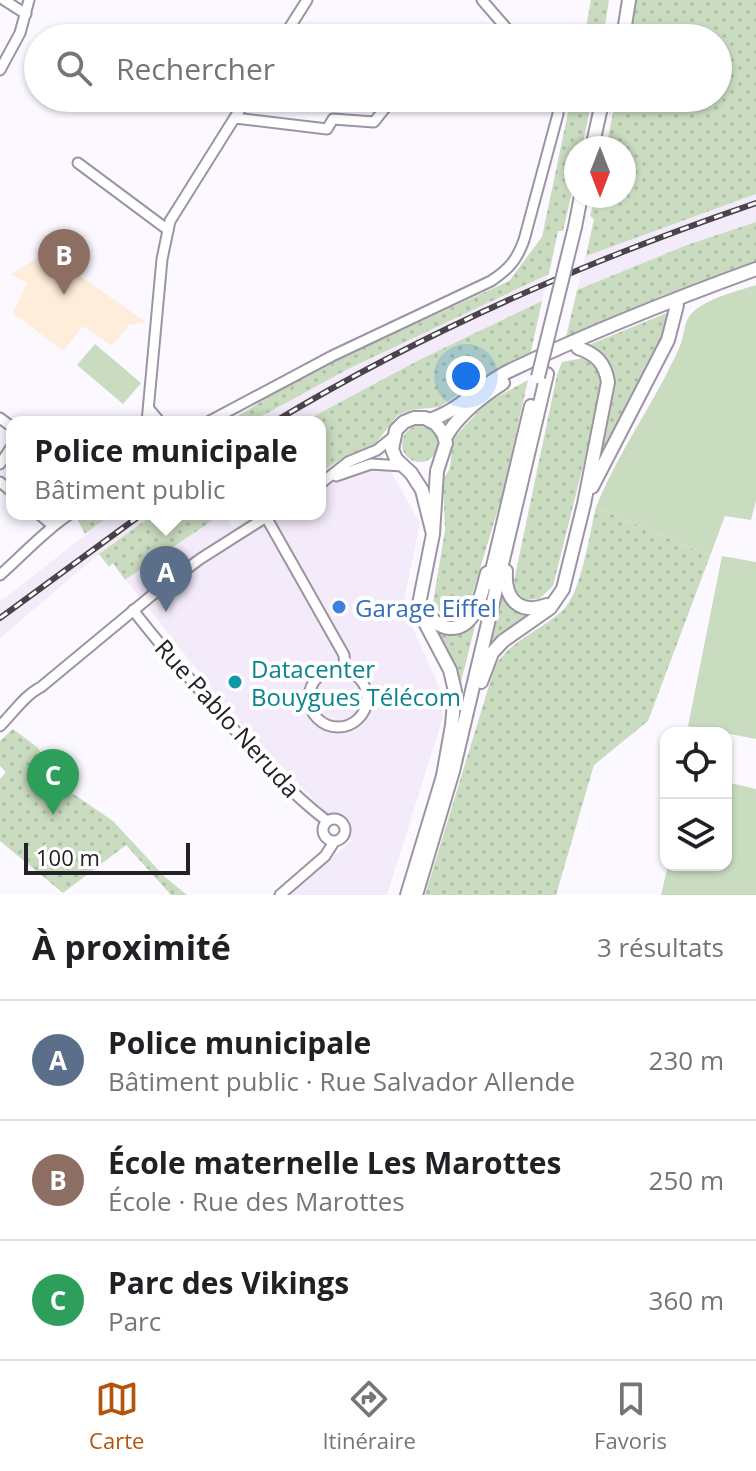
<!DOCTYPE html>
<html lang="fr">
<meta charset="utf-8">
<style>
body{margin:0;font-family:"Open Sans",sans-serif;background:#f6f6f6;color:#202124}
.controls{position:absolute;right:24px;bottom:24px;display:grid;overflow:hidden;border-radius:16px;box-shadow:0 2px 6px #0004}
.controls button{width:72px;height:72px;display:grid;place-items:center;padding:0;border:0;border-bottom:2px solid #e0e0e0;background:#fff;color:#202124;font:40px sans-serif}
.compass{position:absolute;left:564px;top:136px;width:72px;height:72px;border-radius:50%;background:#fff;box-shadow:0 2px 6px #0004;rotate:180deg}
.scale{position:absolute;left:24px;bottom:20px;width:166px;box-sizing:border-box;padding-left:8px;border:4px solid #242026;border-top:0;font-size:22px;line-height:28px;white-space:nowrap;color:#242026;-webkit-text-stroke:6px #fff;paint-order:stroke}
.you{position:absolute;left:466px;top:376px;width:28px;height:28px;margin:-20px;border:6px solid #fff;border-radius:50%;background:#1a73e8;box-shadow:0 0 0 12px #1a73e833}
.badge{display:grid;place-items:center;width:52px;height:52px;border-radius:50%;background:#b45309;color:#fff;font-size:26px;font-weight:700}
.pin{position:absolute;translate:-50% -66px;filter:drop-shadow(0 2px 4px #0008)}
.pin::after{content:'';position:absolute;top:42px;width:28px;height:24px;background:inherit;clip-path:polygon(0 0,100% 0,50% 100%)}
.popup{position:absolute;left:6px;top:416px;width:320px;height:104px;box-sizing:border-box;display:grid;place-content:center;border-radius:16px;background:#fff;filter:drop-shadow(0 2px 6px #0005);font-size:26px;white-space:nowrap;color:#757577}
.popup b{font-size:30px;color:#202124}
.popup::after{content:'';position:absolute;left:50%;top:100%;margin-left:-16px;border:16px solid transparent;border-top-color:#fff}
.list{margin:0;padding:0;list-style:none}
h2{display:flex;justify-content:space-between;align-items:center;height:104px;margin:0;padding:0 32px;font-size:34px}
h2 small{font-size:26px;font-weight:400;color:#757577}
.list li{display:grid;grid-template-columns:52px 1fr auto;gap:24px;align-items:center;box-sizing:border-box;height:120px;padding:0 32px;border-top:2px solid #e0e0e0}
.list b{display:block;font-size:30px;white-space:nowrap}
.list p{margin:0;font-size:26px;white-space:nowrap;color:#757577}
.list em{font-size:26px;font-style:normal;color:#757577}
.icon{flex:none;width:44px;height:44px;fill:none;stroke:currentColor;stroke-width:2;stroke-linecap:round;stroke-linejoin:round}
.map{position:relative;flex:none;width:756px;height:895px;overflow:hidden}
.search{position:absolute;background:#fff;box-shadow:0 2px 6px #0004;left:24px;right:24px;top:24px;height:88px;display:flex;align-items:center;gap:20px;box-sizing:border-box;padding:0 28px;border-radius:44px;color:#757577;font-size:30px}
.sheet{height:464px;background:#fff}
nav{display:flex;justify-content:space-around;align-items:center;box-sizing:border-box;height:112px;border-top:2px solid #e0e0e0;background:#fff;font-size:22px;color:#757577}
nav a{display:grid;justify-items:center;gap:4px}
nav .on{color:#b45309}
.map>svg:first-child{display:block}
.built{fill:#f3ebf9}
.education{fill:#feeddb}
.grass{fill:url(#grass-dots)}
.garden{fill:#c9dcc0}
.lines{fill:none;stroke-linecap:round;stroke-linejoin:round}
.street-casing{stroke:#9d94a3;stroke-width:13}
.secondary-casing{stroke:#9d94a3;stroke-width:16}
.street{stroke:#fff;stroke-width:9}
.secondary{stroke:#fff;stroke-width:12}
.rail-casing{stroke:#48444a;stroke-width:6}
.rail{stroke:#fff;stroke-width:3;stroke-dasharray:9;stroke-linecap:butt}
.secondary-bridge-casing{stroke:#9d94a3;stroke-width:16;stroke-linecap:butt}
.secondary-bridge{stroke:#fff;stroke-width:12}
.shop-dot{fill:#3f7fe0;stroke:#fff;stroke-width:3}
.culture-dot{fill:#0f9aa8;stroke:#fff;stroke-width:3}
.labels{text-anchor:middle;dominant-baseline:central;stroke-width:8;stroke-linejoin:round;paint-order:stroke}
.shop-label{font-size:24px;fill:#366cbe;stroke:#fff;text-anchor:start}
.culture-label{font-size:24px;fill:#0d838f;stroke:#fff;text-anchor:start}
.street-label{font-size:24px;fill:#242026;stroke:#fff}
</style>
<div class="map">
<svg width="756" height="895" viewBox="0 0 756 895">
<defs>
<pattern id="grass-dots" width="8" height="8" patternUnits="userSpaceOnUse" patternTransform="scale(2)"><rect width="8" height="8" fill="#c9dcc0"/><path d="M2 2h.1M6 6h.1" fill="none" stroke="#acbca5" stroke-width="1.8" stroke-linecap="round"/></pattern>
</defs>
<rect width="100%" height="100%" fill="#fcf8ff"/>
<g class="built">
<path d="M756 194V222L687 245 577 290 585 256Z"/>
<path d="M549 274 542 301 419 360 303 422H251L350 368Z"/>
<path d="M375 444 420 523 403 606 440 689 443 717 387 895H290L352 840 232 714 126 580 222 514 234 528 255 514H320V472L348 455Z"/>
<path d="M112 514H154L99 554 0 638V602Z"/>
</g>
<path class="education" d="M41 256 67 273 70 269 146 322 129 325 112 346 83 326 63 351 13 313 27 283 11 274Z"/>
<g class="grass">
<path d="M591 0H609L603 38H584Z"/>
<path d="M633 0H756V194L586 256 594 219 590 216 595 196H624V148H606L616 98H718V38H627Z"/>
<path d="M571 98H592L582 148H576V175L563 231H558L549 274 350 368 251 422H228L308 373 509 281 542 237Z"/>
<path d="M756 222V262L662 296 566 337 577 290 687 245Z"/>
<path d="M542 301 530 356 490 374 439 407 411 410 398 415 375 444 348 455 320 472V422H303L419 360Z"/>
<path d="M669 312 665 339 602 462 597 461C605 425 635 362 586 346Z"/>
<path d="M583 358C605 368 602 385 598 406L553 586 539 599 525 600 515 590 514 581 557 375 562 362Z"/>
<path d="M528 380 502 496 469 605C461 615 455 619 442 615L433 603 445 530 443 480 450 468 453 439 486 403Z"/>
<circle cx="420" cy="444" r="18"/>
<path d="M596 507 710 556 648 721 594 765 556 895H425L495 666C511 640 540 631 562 611 582 593 589 534 596 507Z"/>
<path d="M80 514H112L85 534 76 517Z"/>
<path d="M154 514H222L125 580 113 563 109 567 99 554Z"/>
<path d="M504 595 537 613 490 650 502 596Z"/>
<path d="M474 624 475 626 460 686 436 631 469 628Z"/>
<path d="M13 729 37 747 66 789 113 821 165 877 187 895H171L126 845 63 893 0 841V779L6 772 0 766V741Z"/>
</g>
<g class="garden">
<path d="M756 285V501L751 520 725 516 710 556 596 507C619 450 656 401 680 346 685 334 683 321 693 312 710 297 735 292 756 285Z"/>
<path d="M95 344 141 383 123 404 77 365Z"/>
<path d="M722 556 756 562V739L688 726Z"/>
<path d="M726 782 756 789V895H661L668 865H726Z"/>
</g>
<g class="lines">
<g class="street-casing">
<g id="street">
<path d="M4 0 26 14"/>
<path d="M482 0 515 38"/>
<path d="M283 38 307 0"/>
<path d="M0 70 20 33 29 0"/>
<path d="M235 118 327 129 333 119 374 122 393 98"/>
<path d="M78 163 168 230"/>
<path d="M149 409 160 422"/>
<path d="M0 418 12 427"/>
<path d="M147 422 162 259 170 221 247 98"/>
<path d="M208 422 332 356 491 281C509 269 517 260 524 240L558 114V98"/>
<path d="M0 464 12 446"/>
<path d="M336 476 371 464 402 466"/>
<path d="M0 482 12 492"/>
<path d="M320 484 348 462 377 450 393 437"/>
<path d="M39 514 52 525"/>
<path d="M266 517 344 655 345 670"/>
<path d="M0 575C23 555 45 530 70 514"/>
<path d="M133 610C162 648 194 684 226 720 257 756 289 792 327 821"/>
<circle cx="338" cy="698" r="29"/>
<path d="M0 726C13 713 25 695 41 687L151 596 200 559 271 514"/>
<circle cx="334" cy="830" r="11"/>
<path d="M280 895 325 856 334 842"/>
</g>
</g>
<g class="secondary-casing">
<g id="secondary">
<path d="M623 38 629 0"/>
<path d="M592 148 603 98"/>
<path d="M575 227 581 196"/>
<path d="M429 420C459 411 479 386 507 372 588 333 671 300 756 269"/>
<path d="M445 438C458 415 481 397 503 383"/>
<path d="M592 487 668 340 677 305"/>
<path d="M433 534 422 490 411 473 396 459 392 449 396 430 404 422 414 418H425L436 424 443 433 446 443 437 471 433 534 419 604 422 617 450 670 455 691 452 725 443 776"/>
<path d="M506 571C504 600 520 615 547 605"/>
<path d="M489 583 531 406"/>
<path d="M425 609C430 618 438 627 450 628 477 629 481 593 487 573"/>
<path d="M481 682 492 653 503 641 550 608 563 589 584 504 608 382C605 363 596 354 578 348"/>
<path d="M407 895 443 776"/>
<path d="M416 895 453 771 547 374"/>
</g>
</g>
<use href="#street" class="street"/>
<use href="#secondary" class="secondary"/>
<g class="rail-casing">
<g id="rail">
<path d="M274 422C425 331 589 260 756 203"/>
<path d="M0 618 142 514"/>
</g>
</g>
<use href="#rail" class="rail"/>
<g class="secondary-bridge-casing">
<path id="secondary-bridge" d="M538 377 575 227"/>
</g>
<use href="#secondary-bridge" class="secondary-bridge"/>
</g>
<circle class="shop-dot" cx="339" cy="607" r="8"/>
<circle class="culture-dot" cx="235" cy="682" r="8"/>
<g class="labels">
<g class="shop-label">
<text x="355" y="607">Garage Eiffel</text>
</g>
<g class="culture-label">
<text x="251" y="668">Datacenter<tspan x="251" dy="28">Bouygues Télécom</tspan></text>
</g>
<g class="street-label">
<text transform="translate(228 718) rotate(48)">Rue Pablo Neruda</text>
</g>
</g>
</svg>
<div class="controls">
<button><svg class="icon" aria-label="locate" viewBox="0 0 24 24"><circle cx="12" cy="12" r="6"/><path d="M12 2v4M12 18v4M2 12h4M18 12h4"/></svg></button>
<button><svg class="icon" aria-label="layers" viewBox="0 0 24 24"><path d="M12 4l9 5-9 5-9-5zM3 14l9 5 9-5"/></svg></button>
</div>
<svg class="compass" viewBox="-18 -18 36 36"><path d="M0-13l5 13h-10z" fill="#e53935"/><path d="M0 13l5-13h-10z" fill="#757577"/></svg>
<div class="scale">100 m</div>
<div class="you"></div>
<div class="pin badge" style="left:166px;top:612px;background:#5c6f8a">A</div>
<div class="popup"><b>Police municipale</b>Bâtiment public</div>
<div class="pin badge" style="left:64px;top:295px;background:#8d6e63">B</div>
<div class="pin badge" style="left:53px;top:815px;background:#2e9e5b">C</div>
<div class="search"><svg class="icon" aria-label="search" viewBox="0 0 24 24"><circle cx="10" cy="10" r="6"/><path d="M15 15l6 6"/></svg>Rechercher</div>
</div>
<section class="sheet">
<h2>À proximité<small>3 résultats</small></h2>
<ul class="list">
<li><span class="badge" style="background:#5c6f8a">A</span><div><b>Police municipale</b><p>Bâtiment public · Rue Salvador Allende</p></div><em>230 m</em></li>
<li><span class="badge" style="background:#8d6e63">B</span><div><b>École maternelle Les Marottes</b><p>École · Rue des Marottes</p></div><em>250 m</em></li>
<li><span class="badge" style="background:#2e9e5b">C</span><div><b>Parc des Vikings</b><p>Parc</p></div><em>360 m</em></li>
</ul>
</section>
<nav>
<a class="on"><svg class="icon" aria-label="map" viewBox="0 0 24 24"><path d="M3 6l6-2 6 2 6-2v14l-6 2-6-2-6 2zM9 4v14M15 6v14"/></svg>Carte</a>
<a><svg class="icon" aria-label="directions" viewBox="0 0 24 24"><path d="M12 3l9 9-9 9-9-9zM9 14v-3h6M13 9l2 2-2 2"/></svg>Itinéraire</a>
<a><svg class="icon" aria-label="saved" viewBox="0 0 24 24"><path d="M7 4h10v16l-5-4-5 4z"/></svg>Favoris</a>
</nav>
